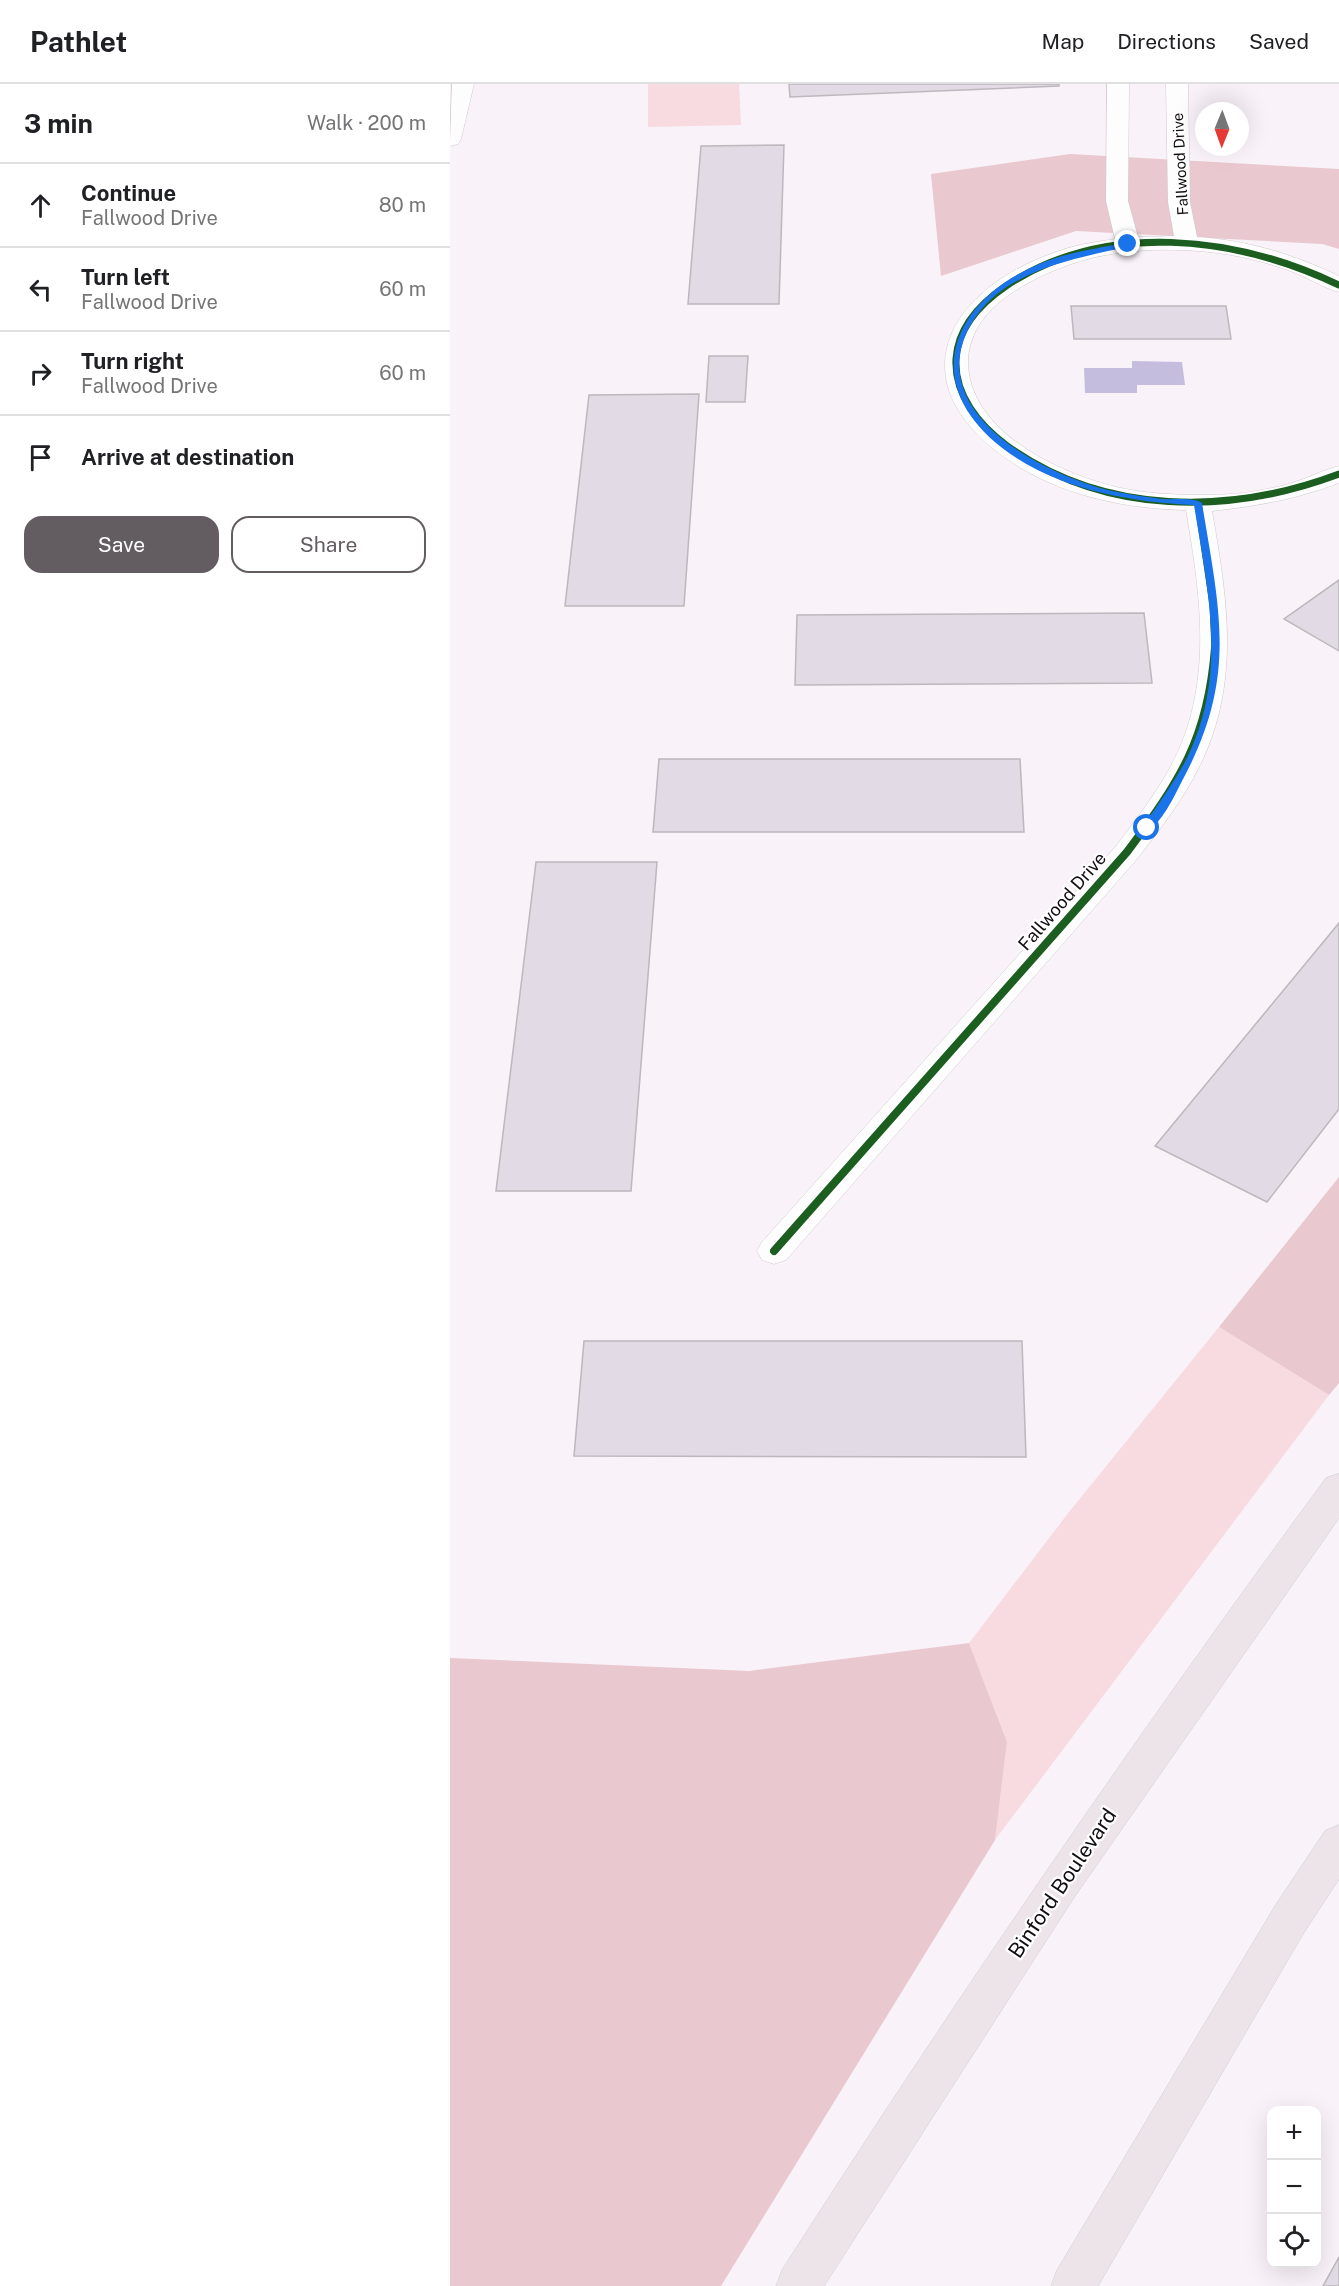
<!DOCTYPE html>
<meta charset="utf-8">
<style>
body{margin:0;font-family:"Public Sans",sans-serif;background:#f6f6f6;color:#202124}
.controls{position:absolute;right:18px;bottom:18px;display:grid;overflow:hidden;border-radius:12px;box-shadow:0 6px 24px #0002}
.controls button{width:54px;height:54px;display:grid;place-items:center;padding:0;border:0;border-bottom:2px solid #e0e0e0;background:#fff;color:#202124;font:30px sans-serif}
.compass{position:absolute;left:745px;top:18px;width:54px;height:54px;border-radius:50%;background:#fff;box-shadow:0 6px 24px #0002;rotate:181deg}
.stop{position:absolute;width:18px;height:18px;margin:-14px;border:4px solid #1a73e8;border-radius:50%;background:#fff}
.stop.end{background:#1a73e8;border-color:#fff;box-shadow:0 2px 6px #0008}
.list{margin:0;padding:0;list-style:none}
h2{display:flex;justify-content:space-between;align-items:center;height:78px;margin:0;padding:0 24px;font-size:26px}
h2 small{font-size:20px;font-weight:400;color:#757577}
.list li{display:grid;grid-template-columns:39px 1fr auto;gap:18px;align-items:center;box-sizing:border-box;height:84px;padding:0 24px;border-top:2px solid #e0e0e0}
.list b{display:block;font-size:22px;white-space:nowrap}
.list p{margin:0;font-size:20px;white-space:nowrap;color:#757577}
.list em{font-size:20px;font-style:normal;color:#757577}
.actions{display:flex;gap:12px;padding:18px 24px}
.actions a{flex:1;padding:14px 0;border:2px solid #635d62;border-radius:18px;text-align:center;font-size:21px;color:#635d62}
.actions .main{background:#635d62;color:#fff}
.icon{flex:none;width:33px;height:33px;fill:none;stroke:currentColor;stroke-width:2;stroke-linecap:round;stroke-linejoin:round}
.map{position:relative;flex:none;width:889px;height:2202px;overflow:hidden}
header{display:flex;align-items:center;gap:36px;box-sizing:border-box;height:84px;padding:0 30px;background:#fff;border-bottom:2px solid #e0e0e0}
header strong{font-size:28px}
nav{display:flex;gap:33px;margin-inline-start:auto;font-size:21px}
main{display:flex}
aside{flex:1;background:#fff}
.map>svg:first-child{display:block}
.green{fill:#f8dbe1}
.forest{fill:#e9c8cf}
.water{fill:#c4bdde}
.building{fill:#e2dae5;stroke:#bcb8bd;stroke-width:1.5}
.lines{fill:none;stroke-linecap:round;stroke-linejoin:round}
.minor-casing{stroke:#d0cacf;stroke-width:1}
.primary-casing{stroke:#d2cfd2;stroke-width:1}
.minor{fill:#fefdfe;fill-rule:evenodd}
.primary{fill:#ece4e8;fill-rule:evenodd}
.cycleway-far1-casing{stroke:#fff;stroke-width:10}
.cycleway-casing{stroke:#fff;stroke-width:12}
.cycleway-far1{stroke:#1b5e20;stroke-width:7}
.cycleway{stroke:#1b5e20;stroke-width:8}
.route{fill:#1a73e8}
.labels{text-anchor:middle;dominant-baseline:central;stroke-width:4.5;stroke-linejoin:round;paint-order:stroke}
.far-street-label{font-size:15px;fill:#120d11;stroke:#fff}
.street-label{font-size:18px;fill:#120d11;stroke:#fff}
.near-street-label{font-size:21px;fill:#120d11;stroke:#fff}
</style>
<header>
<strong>Pathlet</strong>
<nav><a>Map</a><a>Directions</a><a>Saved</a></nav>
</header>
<main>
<aside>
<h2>3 min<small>Walk · 200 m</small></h2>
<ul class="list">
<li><svg class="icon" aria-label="ahead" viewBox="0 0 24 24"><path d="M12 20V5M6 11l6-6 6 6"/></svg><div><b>Continue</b><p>Fallwood Drive</p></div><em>80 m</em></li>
<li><svg class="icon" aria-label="left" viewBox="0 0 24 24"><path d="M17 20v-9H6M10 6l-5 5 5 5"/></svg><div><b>Turn left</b><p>Fallwood Drive</p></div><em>60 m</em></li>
<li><svg class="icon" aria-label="right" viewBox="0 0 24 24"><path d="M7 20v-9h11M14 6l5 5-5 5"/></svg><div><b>Turn right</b><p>Fallwood Drive</p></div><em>60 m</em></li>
<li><svg class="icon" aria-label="arrive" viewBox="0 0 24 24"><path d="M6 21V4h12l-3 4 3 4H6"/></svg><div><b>Arrive at destination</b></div></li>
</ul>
<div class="actions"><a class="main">Save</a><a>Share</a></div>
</aside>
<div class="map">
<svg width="889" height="2202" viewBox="0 0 889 2202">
<rect width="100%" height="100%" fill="#f9f2f8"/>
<g class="green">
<path d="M198 0H289L291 41 198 43Z"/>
<path d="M769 1243 879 1311 545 1756 557 1658 519 1559 619 1428Z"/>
</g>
<g class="forest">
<path d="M620 70 889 85V165L872 160 626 147 491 192 481 90Z"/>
<path d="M889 1093V1299L879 1311 769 1243Z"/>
<path d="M519 1559 557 1658 545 1756 271 2202H0V1574L299 1587Z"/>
</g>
<path class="water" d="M682 277 732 278 735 301H687V309H635L634 284H682Z"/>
<g class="building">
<path d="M339 0H609V2L340 13Z"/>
<path d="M334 61 329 220H238L251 62Z"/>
<path d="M621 222H776L781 255H624Z"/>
<path d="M259 272H298L295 318H256Z"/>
<path d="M249 310 234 522H115L139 311Z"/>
<path d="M889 496V567L834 535Z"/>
<path d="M694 529 702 599 345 601 347 531Z"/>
<path d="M209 675H570L574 748H203Z"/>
<path d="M86 778H207L181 1107H46Z"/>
<path d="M889 839V1025L817 1118 705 1062Z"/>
<path d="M134 1257H572L576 1373 124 1372Z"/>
<path d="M889 2173V2202H873Z"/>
</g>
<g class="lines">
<g class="minor-casing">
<g id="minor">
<path d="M2 0H24L11 55 8 60 0 62Z"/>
<path d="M657 0H679L678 117 688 153 724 152 718 118 716 0H738L740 118 747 153C797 156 845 171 889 192V208C873 204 859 194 843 188 817 178 787 171 760 168 686 161 622 169 560 210 538 225 519 248 518 276 517 347 609 389 666 403 696 410 727 411 757 411 785 411 815 407 842 399 858 394 873 386 889 382V399C847 415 807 422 762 427 777 513 791 598 750 681 734 715 710 745 687 775L336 1176 324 1180 312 1176 307 1167 312 1158 667 761C686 735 706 710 721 682 764 601 751 513 736 426 680 425 619 413 571 384 444 307 489 206 612 166 629 160 647 158 665 155L656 117Z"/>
</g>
</g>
<g class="primary-casing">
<g id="primary">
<path d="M889 1390V1434L625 1812 374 2202H326L332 2186C505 1916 686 1652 876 1394Z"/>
<path d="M889 1741V1795L853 1850 648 2202H601L607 2186 825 1822 875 1747Z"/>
</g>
</g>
<use href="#minor" class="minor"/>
<use href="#primary" class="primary"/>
<g class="cycleway-far1-casing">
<g id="cycleway-far1">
<path d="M889 201C786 152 655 136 556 202 531 219 508 243 506 275 504 311 529 341 556 361 654 432 780 431 889 390"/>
<path d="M748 419 763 521 765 565"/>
</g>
</g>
<g class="cycleway-casing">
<path id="cycleway" d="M324 1167 677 768C730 697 758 655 765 564"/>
</g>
<use href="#cycleway-far1" class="cycleway-far1"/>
<use href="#cycleway" class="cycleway"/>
</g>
<path class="route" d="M678 158 681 162C619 176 540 188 514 255 484 336 601 393 662 407 678 410 695 413 712 415 724 416 742 413 752 419 770 530 788 594 731 699 724 713 711 740 697 747L692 744C708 720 724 699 737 674 778 590 758 508 744 421 681 418 612 406 559 369 457 296 509 202 612 172 633 166 656 163 678 158Z"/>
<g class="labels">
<g class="far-street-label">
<text transform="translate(730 80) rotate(-93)">Fallwood Drive</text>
</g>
<g class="street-label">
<text transform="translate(612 817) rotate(-49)">Fallwood Drive</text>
</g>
<g class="near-street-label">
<text transform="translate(612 1799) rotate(-56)">Binford Boulevard</text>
</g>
</g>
</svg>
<div class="controls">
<button>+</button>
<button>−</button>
<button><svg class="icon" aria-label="locate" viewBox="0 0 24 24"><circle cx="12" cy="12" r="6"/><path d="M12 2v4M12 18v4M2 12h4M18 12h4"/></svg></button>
</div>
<svg class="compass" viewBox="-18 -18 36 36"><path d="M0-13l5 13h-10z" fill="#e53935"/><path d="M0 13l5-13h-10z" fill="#757577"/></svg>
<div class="stop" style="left:697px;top:744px"></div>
<div class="stop end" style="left:678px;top:160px"></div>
</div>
</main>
